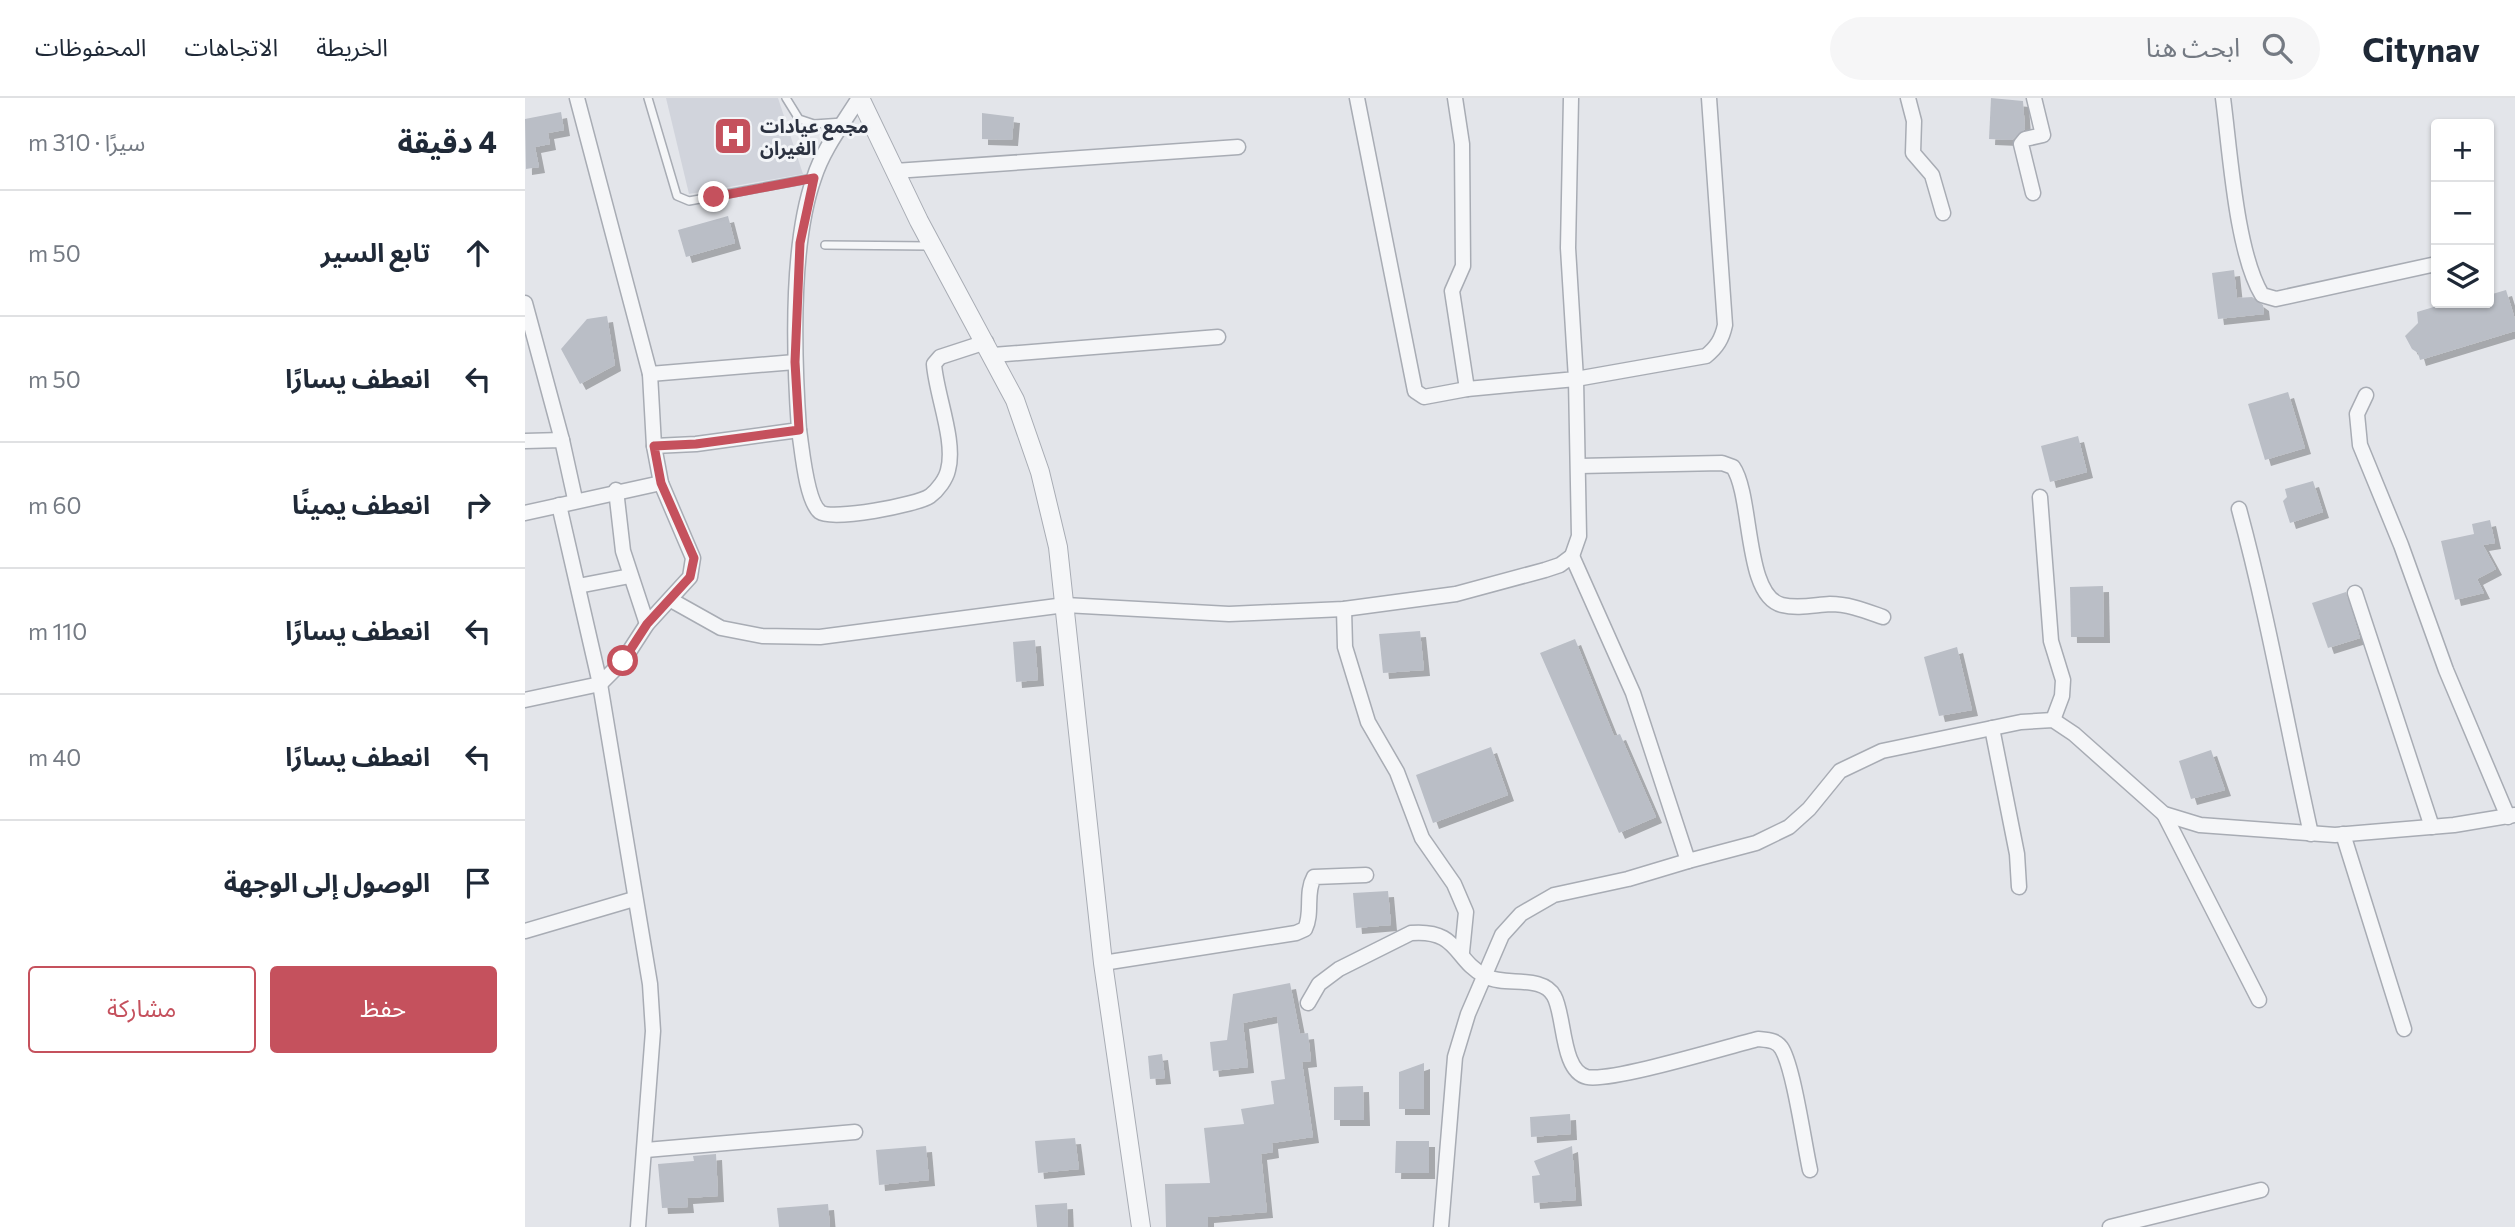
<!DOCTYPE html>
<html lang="ar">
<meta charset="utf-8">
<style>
body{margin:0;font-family:Commissioner,"Noto Sans Arabic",sans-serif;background:#f6f6f7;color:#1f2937;direction:rtl}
.controls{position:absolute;right:21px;top:21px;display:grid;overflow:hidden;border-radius:7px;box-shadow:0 2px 5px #0004}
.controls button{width:63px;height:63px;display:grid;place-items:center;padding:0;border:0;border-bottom:2px solid #e0e1e3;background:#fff;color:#1f2937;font:35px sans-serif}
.stop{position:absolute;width:21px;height:21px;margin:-16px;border:5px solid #c5515d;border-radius:50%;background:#fff}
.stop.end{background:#c5515d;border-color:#fff;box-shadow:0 2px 7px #0008}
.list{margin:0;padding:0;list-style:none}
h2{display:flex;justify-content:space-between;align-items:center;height:91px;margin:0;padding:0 28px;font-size:30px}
h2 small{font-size:23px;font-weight:400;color:#747a83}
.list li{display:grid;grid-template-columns:46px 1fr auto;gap:21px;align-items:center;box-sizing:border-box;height:126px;padding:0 28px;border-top:2px solid #e0e1e3}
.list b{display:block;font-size:26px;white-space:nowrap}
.list em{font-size:23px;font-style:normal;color:#747a83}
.actions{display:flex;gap:14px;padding:21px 28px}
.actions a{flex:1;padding:16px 0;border:2px solid #c5515d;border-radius:7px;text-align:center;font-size:24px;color:#c5515d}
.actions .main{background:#c5515d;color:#fff}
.icon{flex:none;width:38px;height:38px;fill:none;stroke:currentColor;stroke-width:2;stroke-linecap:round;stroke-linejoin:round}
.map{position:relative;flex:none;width:1990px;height:1129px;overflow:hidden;direction:ltr}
header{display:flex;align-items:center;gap:42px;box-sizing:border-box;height:98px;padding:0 35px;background:#fff;border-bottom:2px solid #e0e1e3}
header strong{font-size:33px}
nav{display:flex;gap:38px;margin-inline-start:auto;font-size:24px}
.search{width:490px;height:63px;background:#f6f6f7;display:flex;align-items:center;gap:18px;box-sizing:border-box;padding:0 24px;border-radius:38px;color:#747a83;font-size:26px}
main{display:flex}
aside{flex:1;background:#fff}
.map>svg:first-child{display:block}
.built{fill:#d1d4dc}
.building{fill:#babec6;filter:url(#shadow)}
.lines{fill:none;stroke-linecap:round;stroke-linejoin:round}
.service-casing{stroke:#a8acb4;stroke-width:10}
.minor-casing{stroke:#a8acb4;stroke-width:17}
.tertiary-casing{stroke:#a8acb4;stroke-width:20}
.service{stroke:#f5f6f8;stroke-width:7}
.minor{stroke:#f5f6f8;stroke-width:14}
.tertiary{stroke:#f5f6f8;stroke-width:18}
.route{stroke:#c5515d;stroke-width:9}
.labels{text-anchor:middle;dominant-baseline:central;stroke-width:6;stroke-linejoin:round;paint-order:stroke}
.poi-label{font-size:19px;font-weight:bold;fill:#2c3241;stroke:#f2f4f7;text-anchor:start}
</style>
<header>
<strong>Citynav</strong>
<div class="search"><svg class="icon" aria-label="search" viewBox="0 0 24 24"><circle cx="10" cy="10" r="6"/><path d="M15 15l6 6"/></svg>ابحث هنا</div>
<nav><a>الخريطة</a><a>الاتجاهات</a><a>المحفوظات</a></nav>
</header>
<main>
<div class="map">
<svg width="1990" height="1129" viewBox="0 0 1990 1129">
<defs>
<filter id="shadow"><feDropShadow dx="6" dy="6" stdDeviation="0" flood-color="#0004"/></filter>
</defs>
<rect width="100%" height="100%" fill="#e3e5ea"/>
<path class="built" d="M141 0H253L278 76 164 96Z"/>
<g class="building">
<path d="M1466 0 1498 3 1500 31 1487 42 1464 41Z"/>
<path d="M36 14 39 32 23 35 25 46 10 49 14 69 1 71 0 21Z"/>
<path d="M457 15 489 19 487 42 457 41Z"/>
<path d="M203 118 210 145 161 159 153 132Z"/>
<path d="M1709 172 1712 200 1727 199 1738 207 1739 216 1693 221 1687 175Z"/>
<path d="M1981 192 1990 221V233L1895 262 1893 255 1887 251 1880 238 1893 225 1892 214 1922 205H1964V197Z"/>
<path d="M82 218 90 267 55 286 36 251 62 221Z"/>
<path d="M1763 294 1780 350 1740 362 1723 306Z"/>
<path d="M1553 338 1562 374 1525 384 1516 348Z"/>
<path d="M1788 383 1798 414 1765 425 1758 403 1762 399 1760 391Z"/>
<path d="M1965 422 1970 445 1958 447 1971 471 1952 481 1959 495 1930 502 1916 443 1949 436 1947 426Z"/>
<path d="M1578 488 1579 539H1546L1545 489Z"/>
<path d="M1821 494 1835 540 1803 550 1787 505Z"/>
<path d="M895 533 899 572 858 575 854 536Z"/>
<path d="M1050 541 1089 638 1095 636 1131 719 1094 735 1015 555Z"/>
<path d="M510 542 513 582 491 584 488 544Z"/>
<path d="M1432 549 1447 612 1414 618 1399 559Z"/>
<path d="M966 649 983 697 908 725 891 677Z"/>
<path d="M1686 652 1700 692 1666 701 1654 663Z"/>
<path d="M863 793 866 827 831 830 828 795Z"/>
<path d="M765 885 775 936 783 935 786 963 777 964 788 1039 747 1045 748 1054 736 1056 742 1114 683 1119V1129H641L640 1086 685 1085 679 1030 719 1026 716 1011 749 1006 746 983 760 981 752 918 718 925 723 969 688 973 685 944 702 942 708 896Z"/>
<path d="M637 956 640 980 625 981 623 958Z"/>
<path d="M899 965V1011H874V974Z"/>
<path d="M838 988 839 1022H809V989Z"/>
<path d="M1045 1016 1046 1036 1006 1039 1005 1019Z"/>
<path d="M550 1040 554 1071 513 1075 510 1043Z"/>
<path d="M871 1043H904V1075H870Z"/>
<path d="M401 1048 404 1082 354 1087 351 1052Z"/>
<path d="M1047 1048 1051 1102 1009 1105 1007 1078 1015 1077 1009 1063Z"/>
<path d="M191 1056 193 1098 162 1100 163 1109 137 1110 133 1066 169 1063 168 1058Z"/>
<path d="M542 1105 543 1129H512L510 1107Z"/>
<path d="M303 1106 305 1129H254L252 1110Z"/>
</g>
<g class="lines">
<g class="service-casing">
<g id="service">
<path d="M123 0 152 98 164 103 288 80"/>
<path d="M261 0 274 21 289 26 318 24"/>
<path d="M300 147 404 148"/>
</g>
</g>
<g class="minor-casing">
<g id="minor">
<path d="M52 0 125 276 270 264"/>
<path d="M832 0 890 293 899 299 942 291 1051 281 1043 150 1046 0"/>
<path d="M930 0 937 46 938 168 927 193 942 291"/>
<path d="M1383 0 1389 23 1388 55 1407 77 1418 115"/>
<path d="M1698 0C1705 52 1711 154 1737 197L1751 201 1911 166"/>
<path d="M370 73 713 49"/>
<path d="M1508 95 1496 46 1500 41 1518 37 1509 0"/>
<path d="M0 205 37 342"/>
<path d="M468 257 693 239"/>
<path d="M1841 297 1832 316 1835 347 1876 447 1921 572 1983 719"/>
<path d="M274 332C277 350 281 403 295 414 307 423 392 407 405 398 413 392 421 381 423 372 431 343 411 296 409 266L415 259 461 244"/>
<path d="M0 343 37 342 50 401"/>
<path d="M129 348 171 346 274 332C269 260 265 148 289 80 298 51 318 26 334 0"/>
<path d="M1054 368 1197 365 1208 369C1228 398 1219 498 1257 507 1273 511 1289 507 1305 506 1324 506 1341 513 1358 519"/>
<path d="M91 392 98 453 122 526"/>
<path d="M1515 399 1526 543 1538 582 1537 598 1528 622"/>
<path d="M34 407 75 586 125 886 128 933 113 1129"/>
<path d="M1714 411C1743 518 1762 628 1786 736"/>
<path d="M0 415 136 385"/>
<path d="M1047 458 1054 438 1051 281 1181 258C1192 249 1197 241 1200 227L1184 0"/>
<path d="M53 488 105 478"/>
<path d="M1830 495 1907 729"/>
<path d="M146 502 196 530 237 538 295 539 540 507 704 516 819 511 931 496 1020 472 1035 467 1047 458 1108 595 1163 763 1231 745 1264 729 1284 711 1315 673 1357 653 1496 624 1528 622 1549 636 1639 716 1675 727 1810 737 1929 727 1990 717"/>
<path d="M819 511 820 549 843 624 872 674 897 740 929 786 941 814 937 854"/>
<path d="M0 602 75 586 98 563 122 526 165 479 168 460 136 385 129 348 125 276"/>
<path d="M1467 630 1492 756 1494 789"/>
<path d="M1639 716 1734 902"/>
<path d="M1818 736 1879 931"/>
<path d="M0 833 109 801"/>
<path d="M578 865 771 835 780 831C788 815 780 795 789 779L841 777"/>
<path d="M783 905 794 886 814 871 886 835C934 831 929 862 960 878 980 889 1017 876 1029 898 1040 917 1036 973 1062 979 1087 984 1201 949 1233 941 1243 942 1252 942 1257 951 1269 972 1279 1045 1285 1072"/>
<path d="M121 1052 330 1034"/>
<path d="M916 1129 930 959 943 916 977 837 996 816 1029 797 1103 781 1163 763"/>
<path d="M1585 1129 1736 1092"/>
</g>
</g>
<g class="tertiary-casing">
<path id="tertiary" d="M335 0 394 123 490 302 515 374 533 449 578 865 616 1129"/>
</g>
<use href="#service" class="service"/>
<use href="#minor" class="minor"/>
<use href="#tertiary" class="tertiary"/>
</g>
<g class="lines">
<path class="route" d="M98 563 122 526 165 479 169 460 136 385 129 348 171 346 274 332 270 264 275 145 289 80 189 99"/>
</g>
<defs>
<g id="hospital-square" transform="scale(2.0125)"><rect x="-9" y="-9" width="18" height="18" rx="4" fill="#c5515d" stroke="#f2f4f7"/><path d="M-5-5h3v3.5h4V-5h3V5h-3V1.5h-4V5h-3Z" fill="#fff"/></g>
</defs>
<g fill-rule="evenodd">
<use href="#hospital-square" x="208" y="38"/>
</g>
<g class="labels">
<g class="poi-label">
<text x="235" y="27">مجمع عيادات<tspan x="235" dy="22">الغيران</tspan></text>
</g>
</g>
</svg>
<div class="controls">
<button>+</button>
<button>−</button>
<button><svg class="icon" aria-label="layers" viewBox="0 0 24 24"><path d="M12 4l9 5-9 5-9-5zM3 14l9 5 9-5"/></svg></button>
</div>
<div class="stop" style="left:98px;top:563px"></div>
<div class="stop end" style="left:189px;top:99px"></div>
</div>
<aside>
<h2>4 دقيقة<small>سيرًا · 310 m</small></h2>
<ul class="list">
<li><svg class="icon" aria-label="ahead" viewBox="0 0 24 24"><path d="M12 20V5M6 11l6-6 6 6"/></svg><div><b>تابع السير</b></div><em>50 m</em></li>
<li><svg class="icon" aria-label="left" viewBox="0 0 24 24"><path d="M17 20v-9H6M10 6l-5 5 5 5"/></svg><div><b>انعطف يسارًا</b></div><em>50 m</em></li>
<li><svg class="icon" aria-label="right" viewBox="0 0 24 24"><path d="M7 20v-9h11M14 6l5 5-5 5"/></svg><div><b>انعطف يمينًا</b></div><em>60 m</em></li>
<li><svg class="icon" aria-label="left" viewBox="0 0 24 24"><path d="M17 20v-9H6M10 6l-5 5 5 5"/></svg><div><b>انعطف يسارًا</b></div><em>110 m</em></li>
<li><svg class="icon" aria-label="left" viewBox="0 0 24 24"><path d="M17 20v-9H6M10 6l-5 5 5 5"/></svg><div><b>انعطف يسارًا</b></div><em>40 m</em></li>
<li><svg class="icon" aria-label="arrive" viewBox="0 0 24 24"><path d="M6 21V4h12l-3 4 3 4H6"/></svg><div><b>الوصول إلى الوجهة</b></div></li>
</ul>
<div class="actions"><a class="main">حفظ</a><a>مشاركة</a></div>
</aside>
</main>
